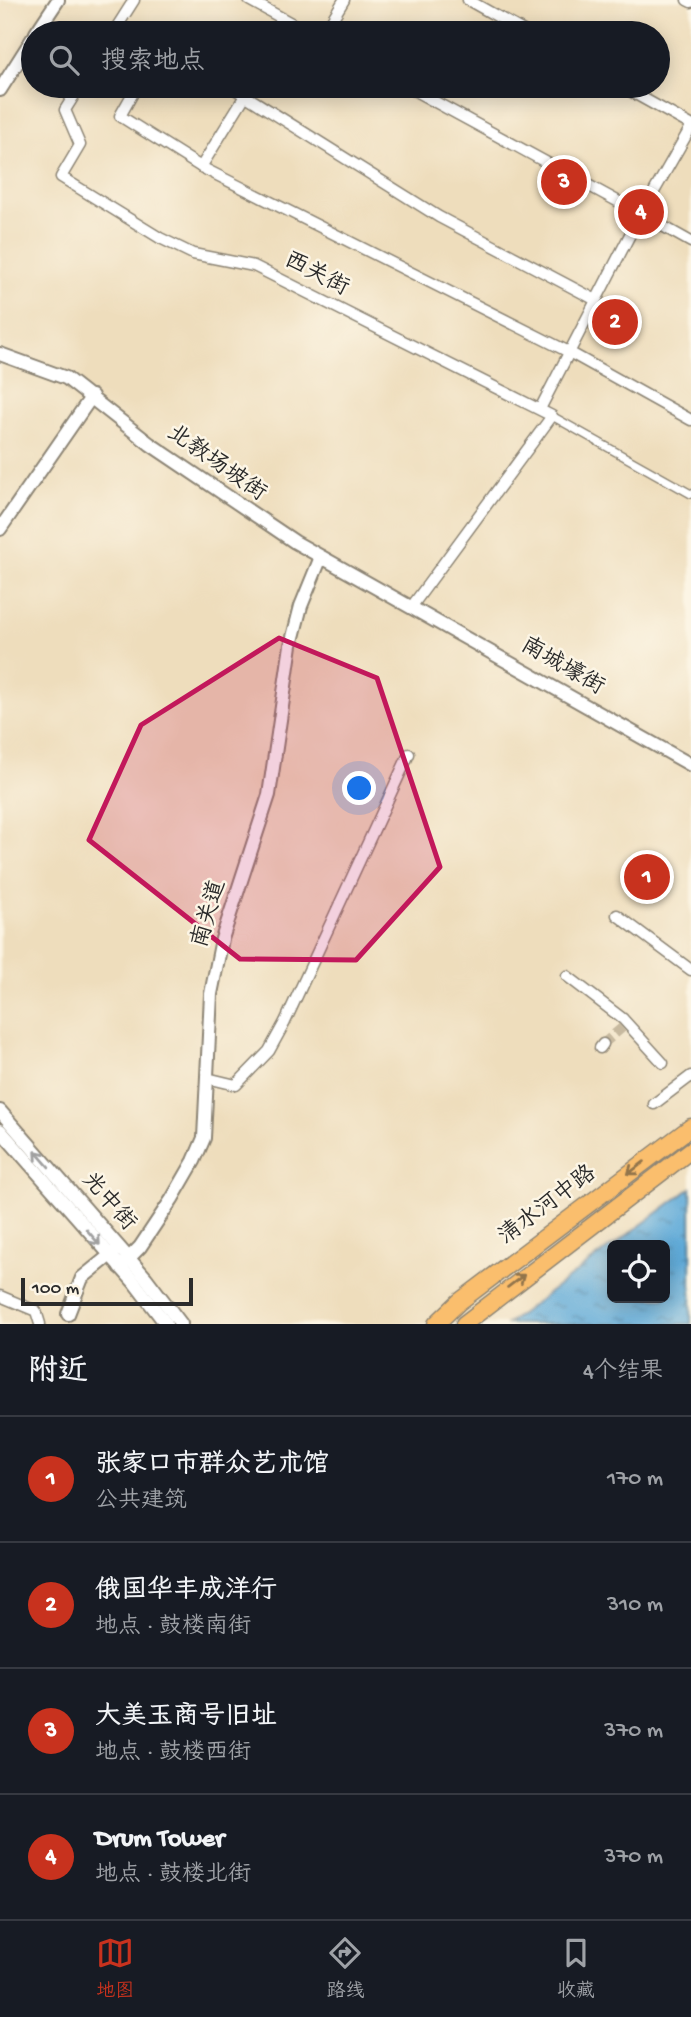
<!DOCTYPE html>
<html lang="zh">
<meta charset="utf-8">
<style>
body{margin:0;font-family:"Gochi Hand","LXGW WenKai TC",sans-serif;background:#242831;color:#f1f3f6}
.controls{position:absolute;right:21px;bottom:21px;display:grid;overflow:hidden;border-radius:10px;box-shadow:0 4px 18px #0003}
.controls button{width:63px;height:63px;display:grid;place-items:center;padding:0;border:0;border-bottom:2px solid #363941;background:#171b24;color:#f1f3f6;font:35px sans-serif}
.scale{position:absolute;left:21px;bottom:18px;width:172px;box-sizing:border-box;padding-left:7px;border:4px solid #2b2b2b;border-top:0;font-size:19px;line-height:24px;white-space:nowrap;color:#2b2b2b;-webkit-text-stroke:5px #fcf5e5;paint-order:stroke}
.you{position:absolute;left:360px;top:789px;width:24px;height:24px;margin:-18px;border:5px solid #fff;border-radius:50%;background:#1a73e8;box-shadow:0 0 0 10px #1a73e833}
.badge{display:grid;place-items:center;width:46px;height:46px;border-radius:50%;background:#c8321e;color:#fff;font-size:23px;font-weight:700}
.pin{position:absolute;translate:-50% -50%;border:4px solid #fff;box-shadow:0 2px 7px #0006}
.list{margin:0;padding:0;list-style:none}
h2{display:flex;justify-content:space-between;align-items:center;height:91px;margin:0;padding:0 28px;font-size:30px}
h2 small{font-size:23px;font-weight:400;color:#9ea1a6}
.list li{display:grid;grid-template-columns:46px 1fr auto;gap:21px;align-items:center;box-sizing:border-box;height:126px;padding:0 28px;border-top:2px solid #363941}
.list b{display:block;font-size:26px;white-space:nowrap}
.list p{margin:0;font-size:23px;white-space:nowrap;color:#9ea1a6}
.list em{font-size:23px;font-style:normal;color:#9ea1a6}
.icon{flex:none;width:38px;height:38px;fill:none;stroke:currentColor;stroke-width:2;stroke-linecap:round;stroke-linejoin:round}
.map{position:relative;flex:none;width:691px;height:1324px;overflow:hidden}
.search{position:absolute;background:#171b24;box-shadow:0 4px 18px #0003;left:21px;right:21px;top:21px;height:77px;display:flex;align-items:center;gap:18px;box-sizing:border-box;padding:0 24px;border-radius:38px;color:#9ea1a6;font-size:26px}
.sheet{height:595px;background:#171b24}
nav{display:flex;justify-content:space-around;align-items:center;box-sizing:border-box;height:98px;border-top:2px solid #363941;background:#171b24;font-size:19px;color:#9ea1a6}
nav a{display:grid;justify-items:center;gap:4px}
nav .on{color:#c8321e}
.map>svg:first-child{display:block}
.water{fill:url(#water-ripples);stroke:#466b82;stroke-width:2}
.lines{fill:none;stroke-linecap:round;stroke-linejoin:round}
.minor-tunnel{stroke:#c7b99f;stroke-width:10;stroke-dasharray:10 5;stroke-linecap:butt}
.pedestrian-casing{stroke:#8c8474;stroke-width:10}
.minor-casing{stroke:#8c8474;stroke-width:13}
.tertiary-casing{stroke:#8c8474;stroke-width:16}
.primary-casing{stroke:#8c8474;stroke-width:19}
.pedestrian{stroke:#fff;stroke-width:7}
.minor{stroke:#fff;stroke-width:10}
.tertiary{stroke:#fff;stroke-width:12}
.primary{stroke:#fabe6d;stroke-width:16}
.oneway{stroke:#a0a0a0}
.oneway2{stroke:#92744c}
.marked{fill:#c2185b;fill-opacity:0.2;stroke:#c2185b;stroke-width:5;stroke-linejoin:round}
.labels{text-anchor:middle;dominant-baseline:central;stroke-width:5;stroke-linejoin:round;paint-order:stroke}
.street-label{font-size:23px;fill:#2b2b2b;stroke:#fcf5e5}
</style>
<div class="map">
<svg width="691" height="1324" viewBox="0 0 691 1324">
<defs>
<pattern id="water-ripples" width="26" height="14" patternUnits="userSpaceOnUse" patternTransform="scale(1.75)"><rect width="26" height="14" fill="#61abd9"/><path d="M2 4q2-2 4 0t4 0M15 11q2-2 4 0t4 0" fill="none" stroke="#508bb0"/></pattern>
</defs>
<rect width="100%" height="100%" fill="#fcf5e5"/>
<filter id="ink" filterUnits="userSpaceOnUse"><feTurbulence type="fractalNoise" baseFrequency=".0143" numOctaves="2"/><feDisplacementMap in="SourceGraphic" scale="14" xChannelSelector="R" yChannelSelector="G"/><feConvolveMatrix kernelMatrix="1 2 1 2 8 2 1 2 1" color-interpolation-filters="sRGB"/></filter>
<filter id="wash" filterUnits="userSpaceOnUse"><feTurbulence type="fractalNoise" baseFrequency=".00686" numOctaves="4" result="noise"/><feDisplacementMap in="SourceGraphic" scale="28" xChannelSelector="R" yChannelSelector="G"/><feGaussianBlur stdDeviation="1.57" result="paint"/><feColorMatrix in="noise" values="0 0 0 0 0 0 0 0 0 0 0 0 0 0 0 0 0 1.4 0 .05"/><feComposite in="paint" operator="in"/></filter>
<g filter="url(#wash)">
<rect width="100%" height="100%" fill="#eeddbc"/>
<path class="water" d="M691 1188V1324H507L612 1246V1298H665V1245H614Z"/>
</g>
<g filter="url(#ink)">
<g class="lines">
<g class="minor-tunnel">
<path d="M630 208 650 219"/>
<path d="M603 1044 623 1027"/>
</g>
<g class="pedestrian-casing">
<path id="pedestrian" d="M552 416 691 494"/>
</g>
<g class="minor-casing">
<g id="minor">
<path d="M249 0 309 33"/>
<path d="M468 0 527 33"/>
<path d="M687 0 691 2"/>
<path d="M113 33 134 0"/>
<path d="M283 33 289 23"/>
<path d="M324 33 344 0"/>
<path d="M80 86 65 110 80 145 61 177 160 238 193 254 254 266 552 416 412 606"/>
<path d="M137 86 120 116 201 167"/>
<path d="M230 86 439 217 596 300"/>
<path d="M251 86 201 167 569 352 691 420"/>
<path d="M406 86 630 208"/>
<path d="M621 86 691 125"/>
<path d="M647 204 691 127"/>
<path d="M650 219 691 242"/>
<path d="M540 409 637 221"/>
<path d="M617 915 691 970"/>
<path d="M567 976 623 1019 663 1063"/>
<path d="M600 1048 603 1044"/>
<path d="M207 1078 236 1085 269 1051 285 1022 409 754"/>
<path d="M654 1104 691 1076"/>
<path d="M0 1296 36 1311 40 1324"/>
</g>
</g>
<g class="tertiary-casing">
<g id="tertiary">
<path d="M36 33 58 0"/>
<path d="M0 90 33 38"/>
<path d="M0 354 66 378 150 444 295 542 691 765"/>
<path d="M0 529 92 396"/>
<path d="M0 1111 146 1278 181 1324"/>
<path d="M0 1130 134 1282 166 1324"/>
<path d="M120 1267 140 1247 172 1199 194 1161 204 1138 211 994 222 939 269 795 291 645 301 606 321 557"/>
<path d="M68 1314 82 1278 114 1252"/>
</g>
</g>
<g class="primary-casing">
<g id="primary">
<path d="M436 1324 459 1302 691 1127"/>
<path d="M464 1324 691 1150"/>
</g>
</g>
<use href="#pedestrian" class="pedestrian"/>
<use href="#minor" class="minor"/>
<use href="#tertiary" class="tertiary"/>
<use href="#primary" class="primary"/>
</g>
<defs><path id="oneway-shaft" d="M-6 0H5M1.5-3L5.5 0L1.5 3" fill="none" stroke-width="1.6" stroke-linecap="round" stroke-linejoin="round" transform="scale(1.75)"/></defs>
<g class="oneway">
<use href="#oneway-shaft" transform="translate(42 1159) rotate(-131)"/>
<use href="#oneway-shaft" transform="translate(93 1237) rotate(49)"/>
</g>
<g class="oneway2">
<use href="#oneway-shaft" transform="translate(636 1168) rotate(143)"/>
<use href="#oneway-shaft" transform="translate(516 1281) rotate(-37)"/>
</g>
</g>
<path class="marked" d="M279 638 377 678 440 867 356 960 240 959 89 840 141 725Z"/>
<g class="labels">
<g class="street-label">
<text transform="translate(316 275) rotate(27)">西关街</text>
<text transform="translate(216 464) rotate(35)">北教场坡街</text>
<text transform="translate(562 667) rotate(30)">南城壕街</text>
<text transform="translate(210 914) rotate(-74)">南关道</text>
<text transform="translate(108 1202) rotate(49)">光中街</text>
<text transform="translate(548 1206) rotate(-37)">清水河中路</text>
</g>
</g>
</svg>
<div class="controls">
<button><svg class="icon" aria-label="locate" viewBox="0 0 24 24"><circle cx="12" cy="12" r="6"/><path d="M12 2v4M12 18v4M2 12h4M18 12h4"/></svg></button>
</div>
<div class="scale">100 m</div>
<div class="you"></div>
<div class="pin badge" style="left:647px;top:877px">1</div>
<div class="pin badge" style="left:615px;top:322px">2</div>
<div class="pin badge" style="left:564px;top:182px">3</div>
<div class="pin badge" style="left:641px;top:212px">4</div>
<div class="search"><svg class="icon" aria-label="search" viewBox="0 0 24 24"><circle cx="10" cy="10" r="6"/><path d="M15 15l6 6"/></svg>搜索地点</div>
</div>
<section class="sheet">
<h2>附近<small>4个结果</small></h2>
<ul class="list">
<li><span class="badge">1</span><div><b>张家口市群众艺术馆</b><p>公共建筑</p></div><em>170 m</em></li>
<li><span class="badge">2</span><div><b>俄国华丰成洋行</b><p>地点 · 鼓楼南街</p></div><em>310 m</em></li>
<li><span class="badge">3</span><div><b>大美玉商号旧址</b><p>地点 · 鼓楼西街</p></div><em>370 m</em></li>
<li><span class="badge">4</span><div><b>Drum Tower</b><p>地点 · 鼓楼北街</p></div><em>370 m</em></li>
</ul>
</section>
<nav>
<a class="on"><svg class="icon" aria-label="map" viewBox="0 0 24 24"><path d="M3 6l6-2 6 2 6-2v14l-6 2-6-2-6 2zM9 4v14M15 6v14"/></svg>地图</a>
<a><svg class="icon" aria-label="directions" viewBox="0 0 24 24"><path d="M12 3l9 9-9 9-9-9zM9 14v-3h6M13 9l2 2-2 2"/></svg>路线</a>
<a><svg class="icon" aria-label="saved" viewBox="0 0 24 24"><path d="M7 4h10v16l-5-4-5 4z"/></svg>收藏</a>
</nav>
